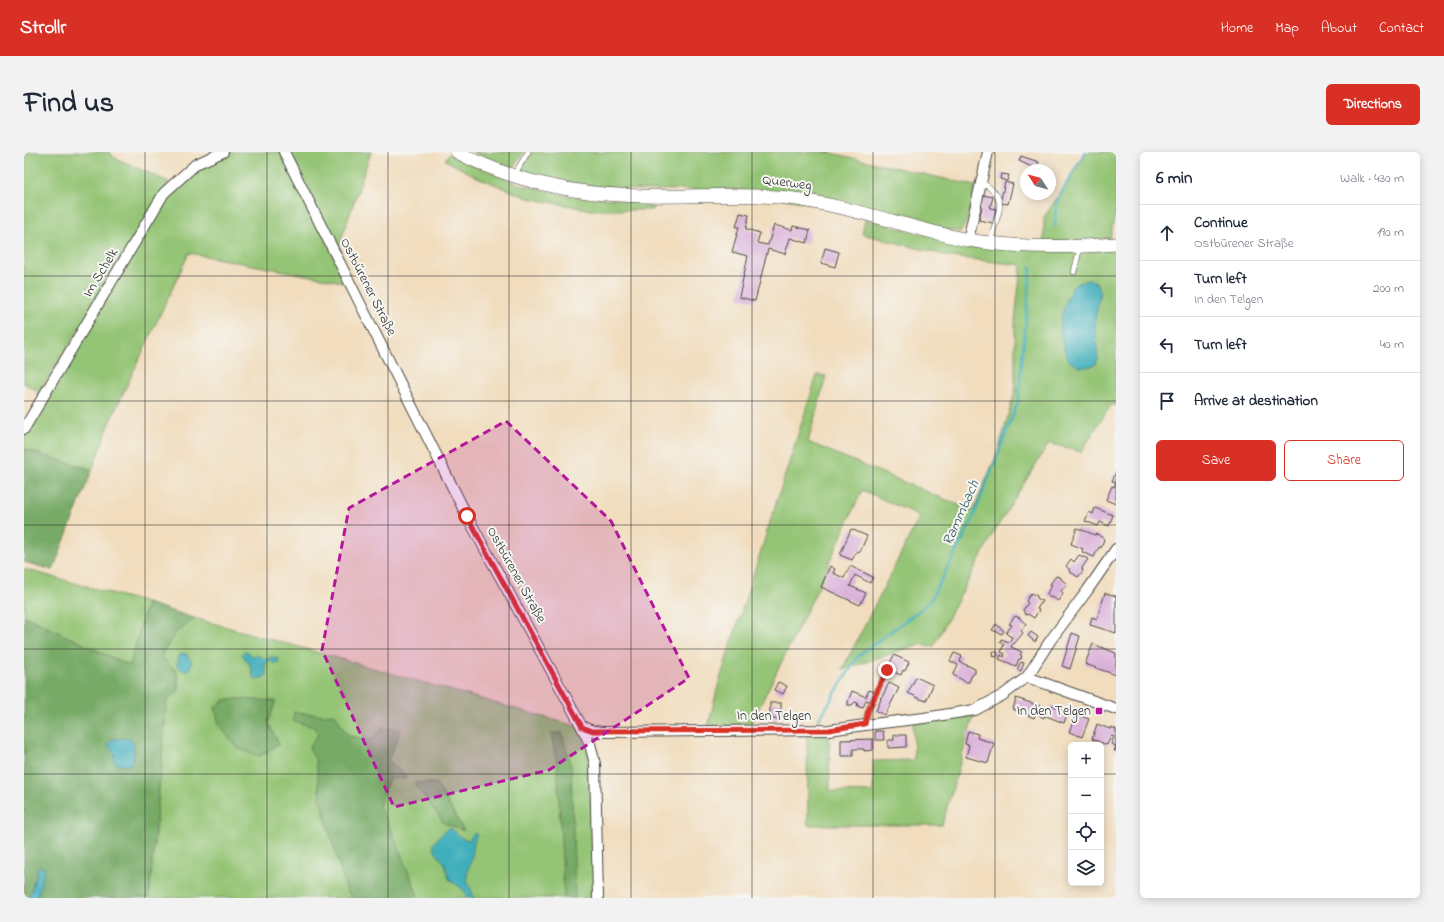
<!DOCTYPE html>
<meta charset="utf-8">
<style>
body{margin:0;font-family:"Indie Flower",sans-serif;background:#f2f2f3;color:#1f2937}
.controls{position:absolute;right:12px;bottom:12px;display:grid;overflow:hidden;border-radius:6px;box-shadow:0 2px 10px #0003}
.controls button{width:36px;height:36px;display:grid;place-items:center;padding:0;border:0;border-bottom:1px solid #e0e1e3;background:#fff;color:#1f2937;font:20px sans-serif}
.compass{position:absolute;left:996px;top:12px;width:36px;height:36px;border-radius:50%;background:#fff;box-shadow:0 2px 10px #0003;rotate:306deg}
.stop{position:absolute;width:12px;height:12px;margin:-9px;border:3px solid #d93025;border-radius:50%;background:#fff}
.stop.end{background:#d93025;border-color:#fff;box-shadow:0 1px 4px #0008}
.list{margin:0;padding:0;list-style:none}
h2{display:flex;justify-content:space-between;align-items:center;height:52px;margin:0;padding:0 16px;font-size:17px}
h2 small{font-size:13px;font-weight:400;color:#747a83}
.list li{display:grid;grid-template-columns:26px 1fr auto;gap:12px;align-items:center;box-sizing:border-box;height:56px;padding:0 16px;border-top:1px solid #e0e1e3}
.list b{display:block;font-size:15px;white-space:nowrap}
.list p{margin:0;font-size:13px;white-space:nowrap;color:#747a83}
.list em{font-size:13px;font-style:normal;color:#747a83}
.actions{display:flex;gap:8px;padding:12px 16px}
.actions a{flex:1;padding:9px 0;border:1px solid #d93025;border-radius:6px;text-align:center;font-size:14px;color:#d93025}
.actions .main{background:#d93025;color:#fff}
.icon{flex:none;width:22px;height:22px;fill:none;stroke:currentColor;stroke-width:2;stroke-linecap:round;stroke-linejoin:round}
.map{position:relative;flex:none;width:1092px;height:746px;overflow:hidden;border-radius:6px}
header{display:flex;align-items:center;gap:24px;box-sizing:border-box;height:56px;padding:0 20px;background:#d93025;color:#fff}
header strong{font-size:19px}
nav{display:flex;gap:22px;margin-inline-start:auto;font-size:14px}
.intro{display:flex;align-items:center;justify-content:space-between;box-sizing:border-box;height:96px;padding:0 24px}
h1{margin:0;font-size:28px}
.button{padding:10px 18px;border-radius:6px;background:#d93025;color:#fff;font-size:14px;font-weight:700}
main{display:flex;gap:24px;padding:0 24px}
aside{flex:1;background:#fff;border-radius:6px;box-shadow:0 2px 10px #0003}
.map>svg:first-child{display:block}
.green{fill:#94c474;stroke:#607850}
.forest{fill:#7a6;stroke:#516a48}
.water{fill:#40afbc;stroke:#366d74}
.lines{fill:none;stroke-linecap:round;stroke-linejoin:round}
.stream{stroke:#40afbc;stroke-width:2.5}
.building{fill:#dab0d9}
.service-casing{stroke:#494641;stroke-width:6}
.minor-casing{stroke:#494641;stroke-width:12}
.tertiary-casing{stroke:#494641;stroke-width:14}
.service{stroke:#fff;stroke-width:5}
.minor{stroke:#fff;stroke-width:10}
.tertiary{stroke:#fff;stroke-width:13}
.route{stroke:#d93025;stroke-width:5}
.marked{fill:#b5179e;fill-opacity:0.2;stroke:#b5179e;stroke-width:3;stroke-dasharray:8 5;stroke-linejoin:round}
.grid{fill:none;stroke:#2b2b2b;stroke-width:1;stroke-opacity:0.55}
.poi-dot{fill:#b5179e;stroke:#f6f6f2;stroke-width:1.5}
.labels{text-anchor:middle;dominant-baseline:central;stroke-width:4;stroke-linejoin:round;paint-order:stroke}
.street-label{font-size:14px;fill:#2b2b2b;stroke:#f6f6f2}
.poi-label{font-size:14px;fill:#2b2b2b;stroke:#f6f6f2;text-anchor:end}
.water-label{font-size:15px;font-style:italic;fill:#32595e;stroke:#f6f6f2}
</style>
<header>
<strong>Strollr</strong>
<nav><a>Home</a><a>Map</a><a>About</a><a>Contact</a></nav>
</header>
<div class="intro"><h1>Find us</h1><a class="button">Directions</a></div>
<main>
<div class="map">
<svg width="1092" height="746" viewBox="0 0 1092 746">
<rect width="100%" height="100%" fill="#f6f6f2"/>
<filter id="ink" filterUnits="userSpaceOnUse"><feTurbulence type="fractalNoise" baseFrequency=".025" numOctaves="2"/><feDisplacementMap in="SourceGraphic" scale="8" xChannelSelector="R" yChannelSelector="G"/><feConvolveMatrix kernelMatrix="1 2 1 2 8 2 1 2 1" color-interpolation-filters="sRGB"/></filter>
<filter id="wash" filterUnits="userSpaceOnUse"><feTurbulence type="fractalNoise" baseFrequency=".012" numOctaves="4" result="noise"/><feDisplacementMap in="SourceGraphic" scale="16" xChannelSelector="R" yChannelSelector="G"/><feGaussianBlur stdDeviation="0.9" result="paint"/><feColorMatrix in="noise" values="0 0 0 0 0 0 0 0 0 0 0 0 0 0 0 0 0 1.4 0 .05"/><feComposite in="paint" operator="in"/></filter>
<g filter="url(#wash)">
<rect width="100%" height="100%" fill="#f1ddbe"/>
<g class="green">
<path d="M0 0H85L89 5 145 30 87 127 15 240 0 231Z"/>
<path d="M206 0H258L324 131 165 101 88 265 68 318 0 297V281L143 42 174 14Z"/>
<path d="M262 0H347L313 100Z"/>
<path d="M449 0H500L489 16Z"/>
<path d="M508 0H803L952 34 943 69 936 80 709 37 619 38 576 35 536 29 498 19 501 11Z"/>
<path d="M1063 0H1092V59L1086 86 1069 88 1020 90V65Z"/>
<path d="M425 2 494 32 546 44 631 50 628 58H567L504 46 453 25 421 8Z"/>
<path d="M841 67 946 94 1092 97V253H1087L1057 300 1025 291 970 380 909 495 896 492 818 518 896 364 838 338 794 436 729 568 721 573 684 574 695 530 793 223 802 224 784 290 949 359 974 299 991 240V169L997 113 928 105 838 82Z"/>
<path d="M0 417 123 451 106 514 0 464Z"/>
<path d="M170 466 275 495 555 575 564 599 573 746H125L143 548 155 538 153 520 137 504 151 481Z"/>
<path d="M950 563 918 673H784L783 583 805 582 806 639 849 640V609L890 608 889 571Z"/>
</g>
<g class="forest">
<path d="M0 297 68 318 29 418 0 410Z"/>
<path d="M123 451 170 466 151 481 137 504 153 520 155 539 143 548 125 746H13L21 716 15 714 5 746H0V464L106 514Z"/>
<path d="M215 547 252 549 244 571 255 592 236 604 214 597 195 573 191 555 201 548Z"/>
<path d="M270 560 299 563 311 562 319 576 325 584 347 588 359 576 376 578 373 588 364 608 382 624V627L365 626 355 655 366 675 395 746H328L322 737 296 647 292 609 285 596 294 582 290 575 269 569Z"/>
<path d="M527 581H538L547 615 551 746H540L533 612Z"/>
<path d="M390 631H412L440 679 420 671Z"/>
</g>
<g class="water">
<path d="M1067 128 1072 130 1075 134 1076 140 1071 169 1074 207 1071 213C1067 214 1061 216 1056 215 1053 214 1047 211 1045 209 1042 204 1037 185 1036 179 1035 169 1044 138 1052 132 1057 129 1062 128 1067 128Z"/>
<path d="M221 499 224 500 228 504C233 503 237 503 241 508L248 505 253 506 255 509 251 512 247 509 241 512V517L243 522 242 524 232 528 229 524 226 513 218 502Z"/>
<path d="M159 501 163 503 168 510 165 518 160 519 153 514 155 504Z"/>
<path d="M102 586 108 587C111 597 111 605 106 613H96L90 610 91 602 88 599 84 592 89 587Z"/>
<path d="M425 676 432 680 439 687 445 688 450 681 453 682C449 690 450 696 448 704 447 711 443 717 443 725 443 732 449 738 449 746H443L442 742 440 738 425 727 421 712 413 702 409 693C412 688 421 678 425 676Z"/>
<path d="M15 714 21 716 13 746H5Z"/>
</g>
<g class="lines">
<g class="stream">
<path d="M1031 74 1032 50 1061 0"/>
<path d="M794 569 834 504 905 451 947 371 994 250 1007 115"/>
</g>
</g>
<g id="blocks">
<g class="building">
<path d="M997 4 1015 10 1012 17 995 9Z"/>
<path d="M977 22 985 23 983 29 976 27Z"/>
<path d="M981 30 989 32 984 52 976 51Z"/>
<path d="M958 43 969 45 966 56 972 57 969 71 955 68 958 54H956Z"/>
<path d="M716 61 725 63 722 77 736 81 733 91 744 93 750 73 768 78 769 74 786 78 783 91 766 86 761 102 744 97 731 149 715 145 724 104 708 100 715 75H712Z"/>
<path d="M801 96 815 100 811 115 797 111Z"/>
<path d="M1092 320V352L1082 348 1088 334 1090 335 1092 330 1088 329Z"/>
<path d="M1071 356 1089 363 1085 374 1076 370 1074 374 1061 369 1065 360 1069 362Z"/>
<path d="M1053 376 1071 383 1073 382 1080 387 1077 396 1075 395 1070 405 1058 400 1059 397 1047 392Z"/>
<path d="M827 377 843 384 836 400 833 399 828 408 816 403Z"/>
<path d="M1055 403 1064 407 1058 416 1059 419 1054 425 1048 421H1046L1045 417 1042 414 1047 407 1050 410Z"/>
<path d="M806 414 811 417 809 421 820 426 826 414 849 425 846 431 831 423 826 434 842 441 836 453 797 435Z"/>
<path d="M1032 424 1037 426 1038 428 1043 432 1037 439 1039 441 1034 449 1028 445 1026 446 1023 441 1028 433 1026 432Z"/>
<path d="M1007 441 1013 444V446L1018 449 1013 457 1015 458 1010 466 1004 462 1002 463 999 458 1004 451 1002 449Z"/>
<path d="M1081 441 1092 444V481L1066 473 1068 465 1073 467Z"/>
<path d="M991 464 996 466 997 468 1002 472 997 479 999 481 990 492 989 491 987 495 998 500 996 503 998 504 997 507H995L992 514 975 507 977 503 980 505 981 502 977 500 980 492 976 490 977 487 985 490 988 485 984 483 982 481 988 473 985 472Z"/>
<path d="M972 472 980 479 978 482 968 478Z"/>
<path d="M1007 480 1014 485 1011 490 1004 484Z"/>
<path d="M1048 481 1056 484 1046 517 1038 514Z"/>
<path d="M1069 492 1092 501V523L1061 512Z"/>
<circle cx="971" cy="502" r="3"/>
<path d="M930 501 938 504 936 510 951 517V521L948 523 945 530H941L937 527 929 523 934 513 926 509Z"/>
<path d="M870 503 885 510 881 519 879 518 877 523 867 519 868 516 862 513 864 510 866 511Z"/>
<path d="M997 510 1000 511 997 519 993 517Z"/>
<path d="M892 525 909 533 902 549 891 545V544L884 541Z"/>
<path d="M754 530 763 534 759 542 750 538Z"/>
<path d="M865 531 875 536 861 563 852 559 857 547 856 546 857 545H858Z"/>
<path d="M845 538 851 540 847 550 842 548 839 556 833 554 834 551 831 550 828 553H824V550L828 539 842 545Z"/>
<path d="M992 546 1019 555 1018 557 1023 558 1020 566 1016 564V562L1012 560 1010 566 989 557Z"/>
<rect x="746" y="551" width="11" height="16"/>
<path d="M1027 553 1044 559 1040 571 1022 564Z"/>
<path d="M1052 562 1065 567 1058 585 1045 580Z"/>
<path d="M1073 572 1086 577 1087 575 1092 577V599H1090L1092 594 1087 592 1090 585 1087 584 1083 593 1068 587Z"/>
<path d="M851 579H859L860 588H851Z"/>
<path d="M944 579 954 582 953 586 970 591 964 611 942 605 945 593 941 592Z"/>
<path d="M870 583H882V595L864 596V588H870Z"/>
<path d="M849 587V598L840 599V597H829V604H817V588Z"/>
</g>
</g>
</g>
<g filter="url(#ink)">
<use href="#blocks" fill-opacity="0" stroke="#494641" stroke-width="1"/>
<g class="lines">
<g class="service-casing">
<g id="service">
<path d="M490 23 504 0"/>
<path d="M957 30C990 49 970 62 967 90"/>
<path d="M1050 120 1056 95"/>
<path d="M841 573 844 559 863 518"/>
</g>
</g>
<g class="minor-casing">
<g id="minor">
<path d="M260 0 443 364 558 575 566 592 571 612 574 746"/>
<path d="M944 88 964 0"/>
<path d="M0 277 140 41 172 12 199 0"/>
<path d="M1003 525 1092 557"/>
<path d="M558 575 569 579 579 580 805 578 841 573 900 566 951 558 979 543 1003 525 1026 489 1063 439 1092 397"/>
</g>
</g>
<g class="tertiary-casing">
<path id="tertiary" d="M433 0C490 30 554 43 618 44 667 45 715 41 763 46 825 53 883 76 944 88 993 96 1043 96 1092 92"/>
</g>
<use href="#service" class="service"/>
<use href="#minor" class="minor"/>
<use href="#tertiary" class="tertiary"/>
</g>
</g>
<g class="lines" filter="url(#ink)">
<path class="route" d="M443 364 558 575 569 579 805 578 841 572 844 559 863 518"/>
</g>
<path class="marked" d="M482 269 587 369 665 526 525 618 370 655 298 498 325 356Z"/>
<path class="grid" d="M121 0V746M243 0V746M364 0V746M485 0V746M607 0V746M728 0V746M849 0V746M971 0V746M0 124H1092M0 249H1092M0 373H1092M0 497H1092M0 622H1047M1077 622H1092"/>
<rect class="poi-dot" x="1071" y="555" width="8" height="8" rx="2"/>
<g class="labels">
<g class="street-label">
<text transform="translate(763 31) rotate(7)">Querweg</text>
<text transform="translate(77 121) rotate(-59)">Im Schelk</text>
<text transform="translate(344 135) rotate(63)">Ostbürener Straße</text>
<text transform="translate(492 423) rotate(61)">Ostbürener Straße</text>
<text x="750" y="564">In den Telgen</text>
</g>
<g class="poi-label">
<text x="1067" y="559">In den Telgen</text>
</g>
<g class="water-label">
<text transform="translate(937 361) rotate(-66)">Rammbach</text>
</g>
</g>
</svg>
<div class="controls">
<button>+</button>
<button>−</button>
<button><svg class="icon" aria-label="locate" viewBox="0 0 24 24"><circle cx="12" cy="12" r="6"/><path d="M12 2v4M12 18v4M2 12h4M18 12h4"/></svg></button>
<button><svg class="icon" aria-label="layers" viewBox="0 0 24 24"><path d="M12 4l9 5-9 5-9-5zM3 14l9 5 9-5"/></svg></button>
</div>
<svg class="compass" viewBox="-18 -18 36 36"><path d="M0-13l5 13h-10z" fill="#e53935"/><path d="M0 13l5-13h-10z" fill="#747a83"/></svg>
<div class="stop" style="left:443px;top:364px"></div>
<div class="stop end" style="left:863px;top:518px"></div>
</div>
<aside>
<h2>6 min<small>Walk · 430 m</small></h2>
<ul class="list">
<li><svg class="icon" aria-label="ahead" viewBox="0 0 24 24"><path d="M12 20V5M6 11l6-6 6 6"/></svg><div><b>Continue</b><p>Ostbürener Straße</p></div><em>190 m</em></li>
<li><svg class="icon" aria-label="left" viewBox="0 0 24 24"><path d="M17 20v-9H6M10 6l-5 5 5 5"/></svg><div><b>Turn left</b><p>In den Telgen</p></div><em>200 m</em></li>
<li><svg class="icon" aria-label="left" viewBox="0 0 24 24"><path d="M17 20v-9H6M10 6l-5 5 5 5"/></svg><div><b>Turn left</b></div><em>40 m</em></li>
<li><svg class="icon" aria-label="arrive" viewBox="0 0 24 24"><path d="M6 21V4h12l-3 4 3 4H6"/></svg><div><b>Arrive at destination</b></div></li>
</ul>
<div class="actions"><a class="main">Save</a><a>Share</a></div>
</aside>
</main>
